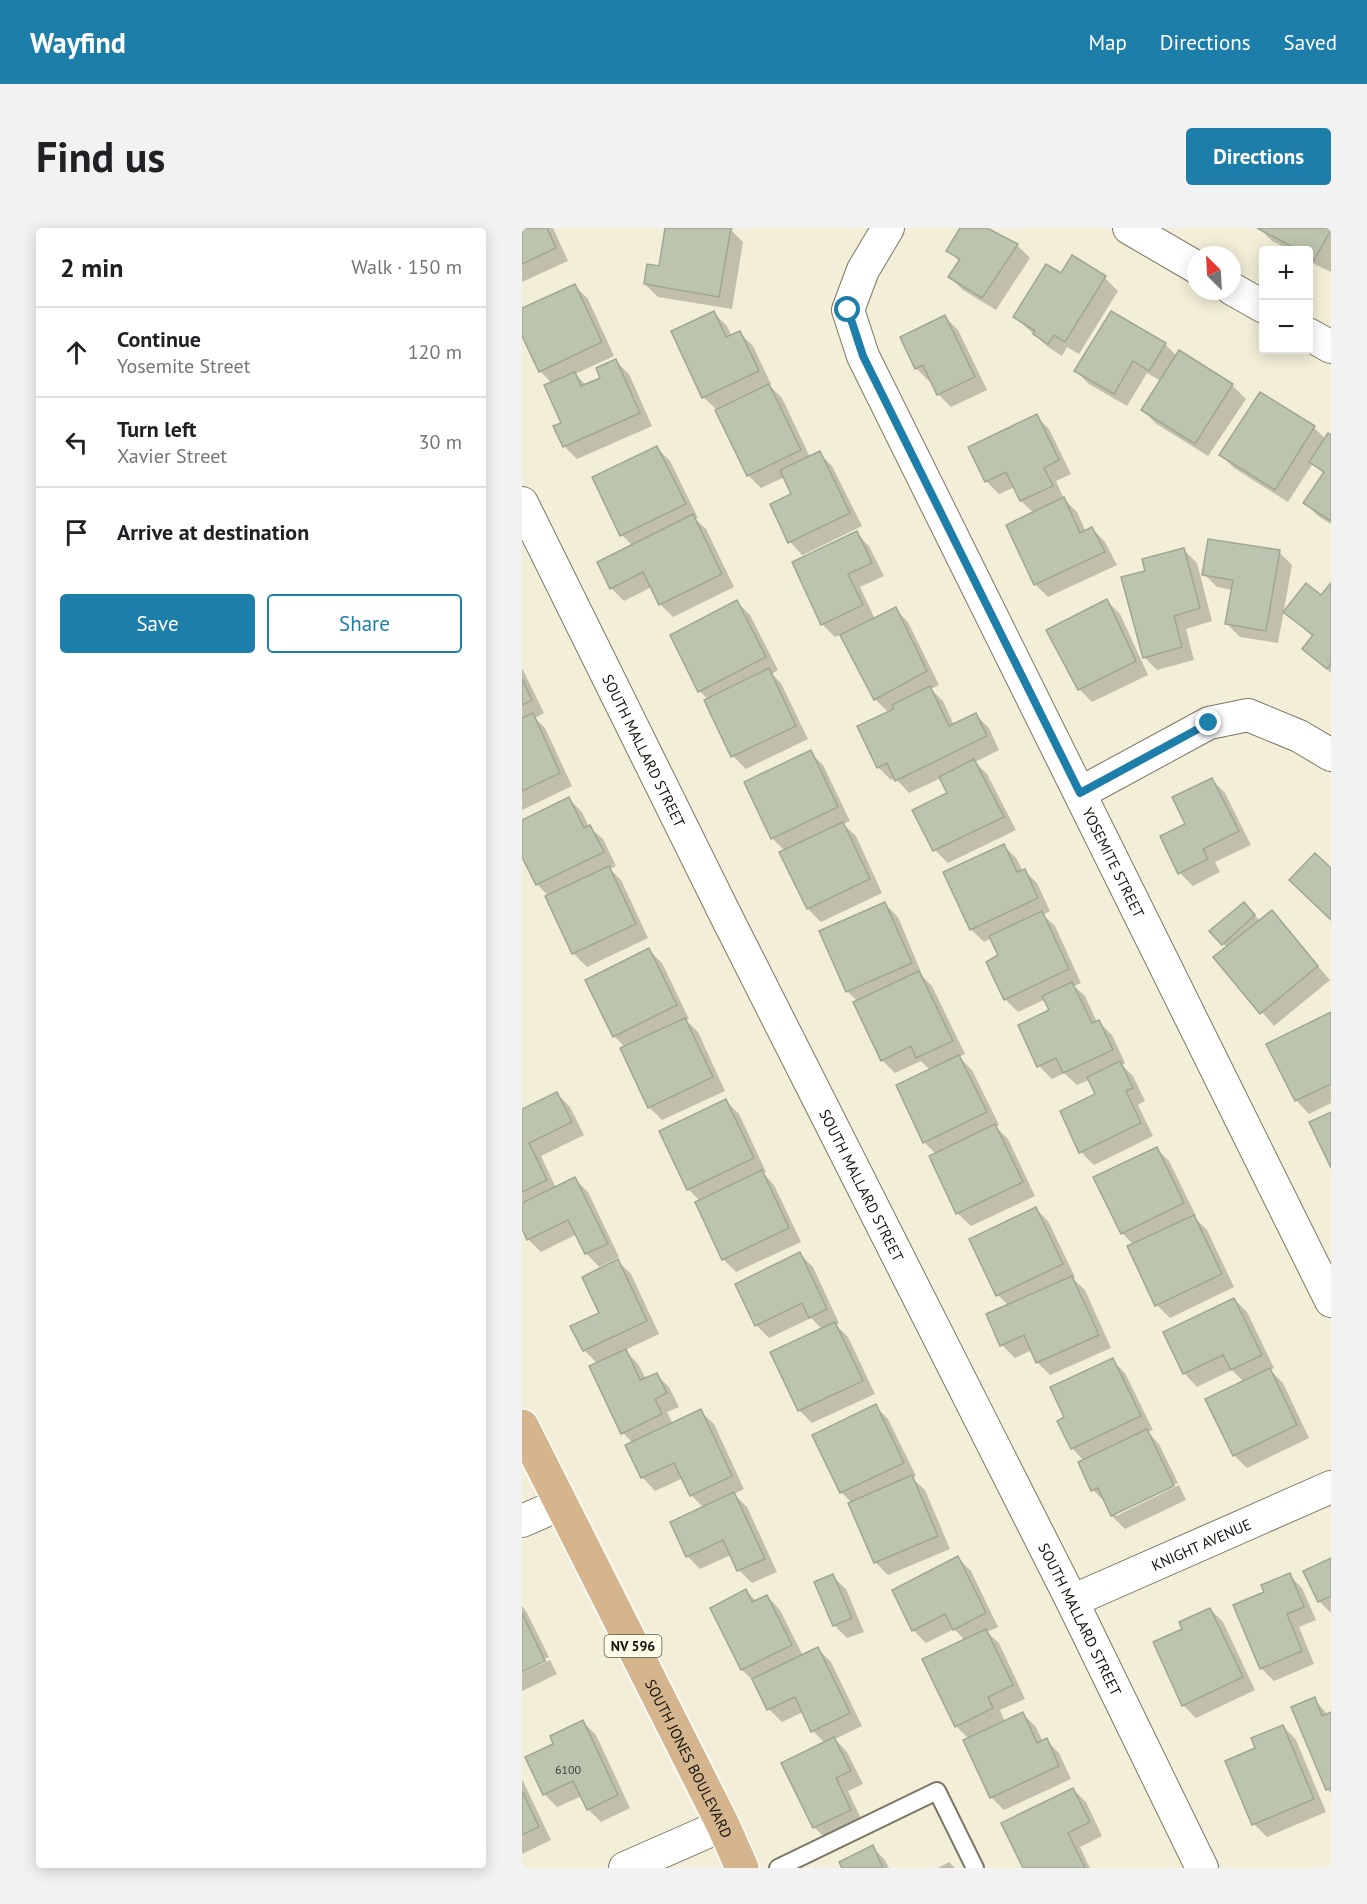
<!DOCTYPE html>
<meta charset="utf-8">
<style>
body{margin:0;font-family:"PT Sans",sans-serif;background:#f2f2f2;color:#202124}
.controls{position:absolute;right:18px;top:18px;display:grid;overflow:hidden;border-radius:6px;box-shadow:0 3px 15px #0003}
.controls button{width:54px;height:54px;display:grid;place-items:center;padding:0;border:0;border-bottom:2px solid #e0e0e0;background:#fff;color:#202124;font:30px sans-serif}
.compass{position:absolute;left:665px;top:18px;width:54px;height:54px;border-radius:50%;background:#fff;box-shadow:0 3px 15px #0003;rotate:336deg}
.stop{position:absolute;width:18px;height:18px;margin:-14px;border:4px solid #1e7eaa;border-radius:50%;background:#fff}
.stop.end{background:#1e7eaa;border-color:#fff;box-shadow:0 2px 6px #0008}
.list{margin:0;padding:0;list-style:none}
h2{display:flex;justify-content:space-between;align-items:center;height:78px;margin:0;padding:0 24px;font-size:26px}
h2 small{font-size:20px;font-weight:400;color:#757577}
.list li{display:grid;grid-template-columns:39px 1fr auto;gap:18px;align-items:center;box-sizing:border-box;height:90px;padding:0 24px;border-top:2px solid #e0e0e0}
.list b{display:block;font-size:22px;white-space:nowrap}
.list p{margin:0;font-size:20px;white-space:nowrap;color:#757577}
.list em{font-size:20px;font-style:normal;color:#757577}
.actions{display:flex;gap:12px;padding:18px 24px}
.actions a{flex:1;padding:14px 0;border:2px solid #1e7eaa;border-radius:6px;text-align:center;font-size:21px;color:#1e7eaa}
.actions .main{background:#1e7eaa;color:#fff}
.icon{flex:none;width:33px;height:33px;fill:none;stroke:currentColor;stroke-width:2;stroke-linecap:round;stroke-linejoin:round}
.map{position:relative;flex:none;width:809px;height:1640px;overflow:hidden;border-radius:6px}
header{display:flex;align-items:center;gap:36px;box-sizing:border-box;height:84px;padding:0 30px;background:#1e7eaa;color:#fff}
header strong{font-size:28px}
nav{display:flex;gap:33px;margin-inline-start:auto;font-size:21px}
.intro{display:flex;align-items:center;justify-content:space-between;box-sizing:border-box;height:144px;padding:0 36px}
h1{margin:0;font-size:42px}
.button{padding:15px 27px;border-radius:6px;background:#1e7eaa;color:#fff;font-size:21px;font-weight:700}
main{display:flex;gap:36px;padding:0 36px}
aside{flex:1;background:#fff;border-radius:6px;box-shadow:0 3px 15px #0003}
.map>svg:first-child{display:block}
.shadow{fill:#0003}
.building{fill:#bcc4af;stroke:#9fa793;stroke-width:1.5}
.lines{fill:none;stroke-linecap:round;stroke-linejoin:round}
.lane-casing{stroke:#7b7763;stroke-width:20}
.street-casing{stroke:#7b7763;stroke-width:34}
.primary-casing{stroke:#fff;stroke-width:36}
.lane{stroke:#fff;stroke-width:16}
.street{stroke:#fff;stroke-width:32}
.primary{stroke:#d4b58d;stroke-width:33}
.route{stroke:#1e7eaa;stroke-width:8}
.labels{text-anchor:middle;dominant-baseline:central;stroke-width:5;stroke-linejoin:round;paint-order:stroke}
.number-label{font-size:12px;fill:#3f3f35}
.shield{fill:#fefbe9;stroke:#5b594e;stroke-width:1.5}
.shield-label{font-size:14px;font-weight:bold;fill:#15130c}
.street-label{font-size:15px;fill:#15130c;stroke:#fefbe9}
</style>
<header>
<strong>Wayfind</strong>
<nav><a>Map</a><a>Directions</a><a>Saved</a></nav>
</header>
<div class="intro"><h1>Find us</h1><a class="button">Directions</a></div>
<main>
<aside>
<h2>2 min<small>Walk · 150 m</small></h2>
<ul class="list">
<li><svg class="icon" aria-label="ahead" viewBox="0 0 24 24"><path d="M12 20V5M6 11l6-6 6 6"/></svg><div><b>Continue</b><p>Yosemite Street</p></div><em>120 m</em></li>
<li><svg class="icon" aria-label="left" viewBox="0 0 24 24"><path d="M17 20v-9H6M10 6l-5 5 5 5"/></svg><div><b>Turn left</b><p>Xavier Street</p></div><em>30 m</em></li>
<li><svg class="icon" aria-label="arrive" viewBox="0 0 24 24"><path d="M6 21V4h12l-3 4 3 4H6"/></svg><div><b>Arrive at destination</b></div></li>
</ul>
<div class="actions"><a class="main">Save</a><a>Share</a></div>
</aside>
<div class="map">
<svg width="809" height="1640" viewBox="0 0 809 1640">
<rect width="100%" height="100%" fill="#f2eed7"/>
<g class="shadow">
<path d="M0 0H31L46 33 0 54Z"/>
<path d="M145 0H211L210 3 221 14 210 81 136 69 123 56 138 40Z"/>
<path d="M440 0H462L495 17 508 30 474 82 441 62 428 49 438 34 426 22Z"/>
<path d="M737 0H809V44L786 33V22H768L750 13Z"/>
<path d="M550 29 583 50 596 63 557 126 545 119 540 128 526 119 493 89 539 47Z"/>
<path d="M53 58 66 71 92 128 53 146 64 157 80 150 93 133 107 146 130 198 55 231 42 218 41 196 30 155 18 143 0 104V82Z"/>
<path d="M192 85 205 98 210 109 218 105 231 118 249 156 247 157 260 170 288 229 297 225 310 238 340 298 281 327 282 329 268 314 271 267 263 249 239 260 226 247 195 182 181 169Z"/>
<path d="M423 89 436 102 465 162 429 179 416 166 409 152 407 153 394 140Z"/>
<path d="M643 116 655 128 658 124 711 158 724 171 686 228 633 195 621 182 639 153 625 145 605 178 567 156 554 143Z"/>
<path d="M514 188 527 201 549 246 534 253 542 271 555 284 564 304 570 300 583 314 595 337 526 369 513 356 512 285 499 273 493 259 477 266 464 253Z"/>
<path d="M792 200 804 211 809 209V296L796 288 783 275 802 246 791 235 766 274 712 240 699 227Z"/>
<path d="M135 220 148 233 176 290 173 291 184 301 212 359 151 389 138 376 130 359 102 373 89 360 111 318 100 307Z"/>
<path d="M334 305 347 318 362 348 338 359 353 391 373 381 386 394 417 457 409 461 421 473 432 497 454 487 467 500 477 522 453 534 465 546 494 602 426 635 413 622 392 583 426 566 419 550 387 565 373 550 369 552 356 539 367 485 353 471 320 406 313 409 300 396Z"/>
<path d="M662 322 675 335 690 393 664 401 672 432 635 442 622 429Z"/>
<path d="M757 324 770 337 756 415 718 409 705 396 711 362 695 359 682 346Z"/>
<path d="M809 357V445L782 421 791 409 763 384 800 369Z"/>
<path d="M585 373 598 386 626 447 570 474 557 461Z"/>
<path d="M215 374 228 387 256 442 250 446 259 455 286 511 224 541 211 528 184 472 186 471 177 463Z"/>
<path d="M0 440 22 485 13 490 23 500 50 558 0 582Z"/>
<path d="M288 524 301 537 328 593 321 596 334 608 360 665 299 694 286 681 263 623 250 610Z"/>
<path d="M690 552 703 565 729 617 693 634 698 644 671 658 658 645 665 596Z"/>
<path d="M47 571 60 584 67 599 81 611 94 638 88 641 99 652 126 710 65 739 52 726 25 668H26L15 656 0 625V594Z"/>
<path d="M481 617 494 630 501 643 502 642 515 655 528 683 521 687 533 698 559 755 552 758 563 768 575 794H577L590 807 603 835 600 837 611 848 623 873 616 877 631 908 572 937 559 924 575 867 567 852 555 857 542 845 530 851 517 838 529 783 524 771 496 784 483 771 478 728 470 710 462 714 449 701Z"/>
<path d="M363 676 376 689 401 749 410 758 443 826 437 829 450 842 477 897 474 899 486 911 513 968 449 998 435 985 414 926 402 914 408 842 399 833 373 845 360 832 336 774 325 763Z"/>
<path d="M728 682 738 693 750 684 808 752 752 798 693 729 705 720 690 703Z"/>
<path d="M127 722 140 735 167 791 164 792 176 804 203 863 140 892 127 879 103 819 92 808Z"/>
<path d="M809 785V875L787 886 774 872Z"/>
<path d="M35 866 48 879 62 907 19 928 34 960 53 951 66 964 97 1029 77 1039 64 1025 55 1006 19 1024 6 1011 0 998V882Z"/>
<path d="M204 873 217 886 244 944 241 945 252 957 279 1014 214 1044 201 1031 178 973 166 961Z"/>
<path d="M634 920 647 933 674 988 672 989 685 1002 712 1059 648 1090 635 1077 612 1017 600 1005Z"/>
<path d="M513 980 526 993 553 1049 550 1050 563 1062 589 1120 528 1147 515 1134 510 1122 493 1130 480 1117 487 1078 476 1067Z"/>
<path d="M278 1026 291 1039 317 1095 314 1097 326 1109 353 1166 290 1195 277 1182 301 1102 289 1090 247 1110 234 1097Z"/>
<path d="M96 1033 109 1046 137 1106 103 1122 116 1136 124 1151 134 1146 147 1159 157 1179 145 1184 151 1196 178 1183 192 1196 222 1261 212 1266 225 1279 255 1344 230 1355 217 1342 209 1327 178 1341 165 1328 182 1280 169 1267 161 1250 133 1263 120 1249 111 1215 101 1205 76 1136 62 1122 79 1085Z"/>
<path d="M712 1071 725 1084 752 1140 748 1142 761 1155 787 1210 725 1240 712 1227 722 1154 710 1142 675 1159 662 1145 643 1105Z"/>
<path d="M590 1132 603 1145 631 1202 626 1204 637 1216 656 1255 594 1285V1288L657 1257 664 1272 603 1301 590 1288 584 1275 571 1262 562 1233 550 1220 544 1190Z"/>
<path d="M353 1178 366 1191 394 1248 390 1250 403 1262 428 1321 366 1347 353 1334 330 1275 319 1264 292 1208Z"/>
<path d="M436 1330 449 1343 476 1399 465 1404 477 1415 503 1471 478 1482 483 1494 501 1486 514 1499 521 1514 524 1512 537 1525 549 1551 482 1582 469 1569 447 1511 434 1498 443 1412 432 1401 404 1415 391 1402Z"/>
<path d="M809 1331V1385L797 1373Z"/>
<path d="M767 1347 780 1360 794 1392 777 1399 792 1436 752 1453 739 1440 744 1365Z"/>
<path d="M310 1348 324 1361 342 1404 325 1410 312 1397Z"/>
<path d="M224 1363 234 1373 245 1368 258 1382 281 1428 296 1421 309 1434 340 1498 313 1511 325 1524 341 1556 326 1563 341 1595 305 1612 292 1599 303 1515 291 1503 281 1484 260 1494 247 1481 234 1455 220 1442 190 1381Z"/>
<path d="M0 1378 4 1383 27 1429 0 1442Z"/>
<path d="M688 1381 701 1394 733 1462 674 1490 661 1477 662 1401Z"/>
<path d="M28 1432 35 1446 0 1463V1445Z"/>
<path d="M792 1471 806 1487 809 1485V1565L805 1561Z"/>
<path d="M61 1494 74 1507 108 1580 79 1594 66 1581 60 1568 35 1579 22 1566 5 1530 33 1517Z"/>
<path d="M761 1498 774 1512 804 1584 745 1609 732 1596 735 1521Z"/>
<path d="M0 1551 29 1612 0 1626Z"/>
<path d="M551 1561 564 1574 580 1608 558 1619 568 1640H502Z"/>
<path d="M350 1619 363 1632 367 1640H321Z"/>
<path d="M427 1634 433 1640H416Z"/>
</g>
<g class="building">
<path d="M0 0H25L34 20 0 36Z"/>
<path d="M143 0H209L197 69 122 56 125 36 137 38Z"/>
<path d="M438 0H465L496 16 460 70 426 49 438 31 424 23Z"/>
<path d="M735 0H809V2L792 32 786 29V22H776Z"/>
<path d="M550 27 584 48 543 114 532 107 526 116 511 106 513 103 491 89 524 36 539 45Z"/>
<path d="M53 56 80 114 17 144 0 108V80Z"/>
<path d="M192 83 204 109 218 103 237 143 180 170 149 103Z"/>
<path d="M589 83 644 115 627 143 611 133 592 166 552 143Z"/>
<path d="M423 87 453 149 415 167 401 137 393 141 378 109Z"/>
<path d="M657 122 711 156 673 216 619 182Z"/>
<path d="M94 131 118 185 41 219 31 198 39 195 22 157 53 144 59 158 78 150 74 140Z"/>
<path d="M247 156 279 222 225 248 193 182Z"/>
<path d="M738 164 793 198 753 262 697 227Z"/>
<path d="M515 186 537 232 522 240 531 258 498 273 484 244 463 254 446 219Z"/>
<path d="M806 205 809 207V293L781 275 802 244 787 234Z"/>
<path d="M135 218 164 276 98 308 70 249Z"/>
<path d="M298 223 328 285 266 315 248 276 269 266 258 242Z"/>
<path d="M542 269 558 305 570 299 583 324 512 357 484 297Z"/>
<path d="M171 286 200 346 137 377 121 344 88 361 75 334Z"/>
<path d="M335 303 350 335 326 346 341 377 299 397 270 334Z"/>
<path d="M686 311 758 322 744 403 703 396 711 352 680 347Z"/>
<path d="M662 320 678 380 652 388 660 419 621 430 599 349 623 343 620 331Z"/>
<path d="M784 355 799 367 809 355V436L805 441 780 421 791 407 761 384Z"/>
<path d="M585 371 614 433 556 462 524 402Z"/>
<path d="M215 372 244 429 176 464 148 407Z"/>
<path d="M374 379 405 443 352 472 318 407Z"/>
<path d="M247 440 274 498 209 529 182 472Z"/>
<path d="M0 451 10 472 0 477Z"/>
<path d="M408 458 427 498 454 485 465 508 373 553 365 535 355 540 335 498 372 481 370 477Z"/>
<path d="M11 485 38 545 0 563V490Z"/>
<path d="M289 522 316 579 249 611 222 554Z"/>
<path d="M452 531 482 589 411 623 390 582 425 565 417 549Z"/>
<path d="M690 550 717 603 681 621 686 631 656 646 638 608 663 596 650 569Z"/>
<path d="M47 569 62 600 68 597 82 624 14 657 0 629V592Z"/>
<path d="M321 594 348 651 285 681 257 624Z"/>
<path d="M482 616 495 644 503 641 516 670 448 702 421 644Z"/>
<path d="M793 625 809 640V692L767 652Z"/>
<path d="M87 638 114 696 50 726 23 668Z"/>
<path d="M363 674 390 735 324 764 297 703Z"/>
<path d="M722 674 733 687 700 717 687 703Z"/>
<path d="M750 682 796 738 738 786 691 729Z"/>
<path d="M520 683 547 741 482 772 464 734 476 727 467 708Z"/>
<path d="M127 720 155 777 91 809 63 752Z"/>
<path d="M397 743 431 813 394 830 389 818 359 833 331 774Z"/>
<path d="M550 754 570 795 577 792 591 822 541 845 534 830 515 839 496 797 527 782 520 768Z"/>
<path d="M809 784V856L773 873 744 816Z"/>
<path d="M163 790 191 849 126 880 98 820Z"/>
<path d="M437 827 465 884 401 915 374 857Z"/>
<path d="M598 833 611 860 604 863 619 895 557 925 538 883 573 866 565 849Z"/>
<path d="M35 864 50 894 7 915 25 952 0 964V881Z"/>
<path d="M204 871 232 930 165 962 137 903Z"/>
<path d="M809 884V940L787 894Z"/>
<path d="M473 896 501 954 434 986 407 928Z"/>
<path d="M635 919 662 975 599 1006 571 949Z"/>
<path d="M240 942 267 1000 200 1032 173 974Z"/>
<path d="M53 949 86 1016 63 1026 46 992 5 1012 0 1001V975Z"/>
<path d="M514 979 541 1036 474 1068 447 1011Z"/>
<path d="M672 987 700 1046 633 1078 605 1018Z"/>
<path d="M278 1024 305 1081 287 1090 280 1075 233 1098 213 1056Z"/>
<path d="M96 1031 125 1093 61 1123 48 1098 77 1085 60 1049Z"/>
<path d="M550 1048 577 1107 514 1135 502 1107 478 1118 464 1086Z"/>
<path d="M712 1070 740 1127 709 1142 701 1127 661 1146 641 1104Z"/>
<path d="M313 1094 341 1153 276 1183 248 1124Z"/>
<path d="M104 1121 118 1152 135 1145 145 1165 133 1171 140 1186 99 1206 67 1138Z"/>
<path d="M591 1130 619 1188 549 1221 535 1193 542 1189 528 1159Z"/>
<path d="M748 1140 775 1197 711 1228 683 1171Z"/>
<path d="M354 1176 382 1235 318 1265 290 1207Z"/>
<path d="M179 1181 210 1248 168 1268 152 1235 119 1250 103 1217Z"/>
<path d="M625 1201 652 1258 589 1288 576 1260 569 1263 556 1234Z"/>
<path d="M390 1247 416 1308 352 1335 326 1275Z"/>
<path d="M212 1264 243 1331 215 1343 201 1312 164 1329 148 1294Z"/>
<path d="M436 1328 464 1385 431 1402 423 1386 390 1403 370 1362Z"/>
<path d="M809 1330V1368L796 1374 781 1343Z"/>
<path d="M768 1345 782 1379 765 1386 780 1423 738 1441 711 1377 742 1364 739 1357Z"/>
<path d="M311 1346 330 1390 311 1398 292 1354Z"/>
<path d="M224 1361 230 1374 245 1367 270 1417 219 1442 188 1380Z"/>
<path d="M688 1380 721 1449 660 1478 631 1414 660 1401 657 1394Z"/>
<path d="M0 1385 23 1433 0 1444Z"/>
<path d="M464 1401 491 1457 466 1469 471 1480 433 1499 400 1431Z"/>
<path d="M296 1419 328 1485 289 1504 273 1469 245 1482 230 1451Z"/>
<path d="M793 1469 800 1488 809 1484V1560L804 1562 769 1479Z"/>
<path d="M501 1484 515 1515 525 1510 537 1538 468 1570 441 1512Z"/>
<path d="M61 1492 96 1567 65 1582 51 1553 21 1567 3 1529 31 1516 28 1508Z"/>
<path d="M761 1497 792 1571 730 1597 703 1533 733 1520 729 1510Z"/>
<path d="M312 1509 329 1543 314 1550 329 1582 291 1600 259 1535Z"/>
<path d="M551 1560 568 1594 546 1605 563 1640H501L479 1595Z"/>
<path d="M0 1563 17 1599 0 1607Z"/>
<path d="M351 1617 361 1640H320L317 1634Z"/>
</g>
<g class="lines">
<g class="lane-casing">
<path id="lane" d="M256 1640 415 1563 453 1640"/>
</g>
<g class="street-casing">
<g id="street">
<path id="s1" d="M366 0 341 42 326 82 341 128 809 1073"/>
<path d="M607 0 674 39"/>
<path d="M710 61 742 79"/>
<path d="M786 106 809 119"/>
<path id="s2" d="M0 275 203 686 550 1373 680 1640"/>
<path d="M558 565 687 495 726 487 777 508 809 527"/>
<path d="M0 1293 39 1276"/>
<path id="s3" d="M550 1373 809 1259"/>
<path d="M103 1640 201 1597"/>
</g>
</g>
<g class="primary-casing">
<g id="primary">
<path id="s4" d="M0 1198 201 1597 220 1640"/>
</g>
</g>
<use href="#lane" class="lane"/>
<use href="#street" class="street"/>
<use href="#primary" class="primary"/>
</g>
<g class="lines">
<path class="route" d="M326 82 341 128 558 565 687 495"/>
</g>
<g class="labels">
<g class="number-label">
<text x="46" y="1541">6100</text>
</g>
<rect class="shield" x="82.5" y="1407" width="57" height="22" rx="4.5"/>
<g class="shield-label">
<text x="111" y="1418">NV 596</text>
</g>
<g class="street-label">
<text stroke="none"><textPath href="#s2" startOffset="276">SOUTH MALLARD STREET</textPath></text>
<text stroke="none"><textPath href="#s1" startOffset="705">YOSEMITE STREET</textPath></text>
<text stroke="none"><textPath href="#s2" startOffset="762">SOUTH MALLARD STREET</textPath></text>
<text stroke="none"><textPath href="#s3" startOffset="141">KNIGHT AVENUE</textPath></text>
<text stroke="none"><textPath href="#s2" startOffset="1248">SOUTH MALLARD STREET</textPath></text>
<text stroke="none"><textPath href="#s4" startOffset="372">SOUTH JONES BOULEVARD</textPath></text>
</g>
</g>
</svg>
<div class="controls">
<button>+</button>
<button>−</button>
</div>
<svg class="compass" viewBox="-18 -18 36 36"><path d="M0-13l5 13h-10z" fill="#e53935"/><path d="M0 13l5-13h-10z" fill="#757577"/></svg>
<div class="stop" style="left:326px;top:82px"></div>
<div class="stop end" style="left:687px;top:495px"></div>
</div>
</main>
